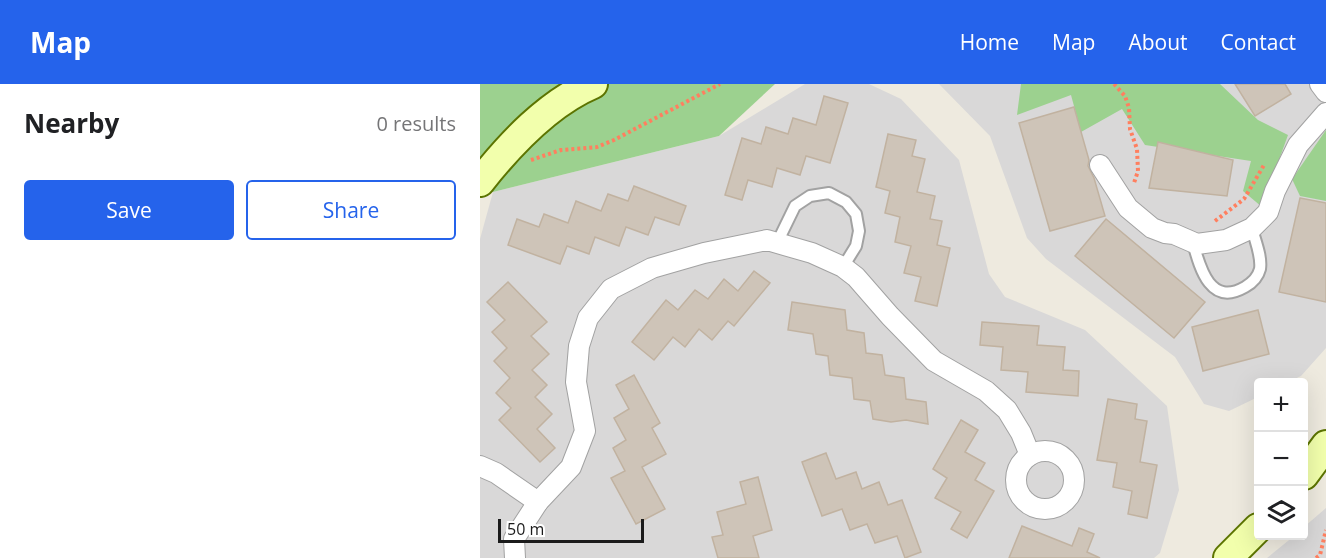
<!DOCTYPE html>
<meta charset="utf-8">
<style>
body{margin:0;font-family:"Open Sans",sans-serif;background:#f2f2f2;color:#202124}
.controls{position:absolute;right:18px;bottom:18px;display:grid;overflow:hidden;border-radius:6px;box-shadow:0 6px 24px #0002}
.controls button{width:54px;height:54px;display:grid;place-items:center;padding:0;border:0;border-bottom:2px solid #e0e0e0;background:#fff;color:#202124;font:30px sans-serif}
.scale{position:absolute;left:18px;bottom:15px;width:146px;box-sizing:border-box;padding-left:6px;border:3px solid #1b1b1b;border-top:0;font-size:16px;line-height:21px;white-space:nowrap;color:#1b1b1b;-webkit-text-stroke:4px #fff;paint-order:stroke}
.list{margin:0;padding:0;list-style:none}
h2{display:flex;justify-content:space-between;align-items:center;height:78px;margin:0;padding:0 24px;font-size:26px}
h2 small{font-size:20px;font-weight:400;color:#757577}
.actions{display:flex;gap:12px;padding:18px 24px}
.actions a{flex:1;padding:14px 0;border:2px solid #2563eb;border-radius:6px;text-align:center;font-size:21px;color:#2563eb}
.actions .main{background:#2563eb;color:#fff}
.icon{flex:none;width:33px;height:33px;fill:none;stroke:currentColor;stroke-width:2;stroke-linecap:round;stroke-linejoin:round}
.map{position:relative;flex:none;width:846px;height:474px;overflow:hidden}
header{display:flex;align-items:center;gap:36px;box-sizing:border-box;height:84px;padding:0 30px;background:#2563eb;color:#fff}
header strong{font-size:28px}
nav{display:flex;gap:33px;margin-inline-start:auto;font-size:21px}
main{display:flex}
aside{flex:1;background:#fff}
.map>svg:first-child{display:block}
.residential{fill:#d9d8d8}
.forest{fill:#9cd18f}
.building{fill:#cec4b8;stroke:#c1b2a0;stroke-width:1.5}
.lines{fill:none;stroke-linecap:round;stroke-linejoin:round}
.lane-casing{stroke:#a2a2a2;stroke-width:14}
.street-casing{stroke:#a2a2a2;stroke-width:22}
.secondary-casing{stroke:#5c7400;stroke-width:32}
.path{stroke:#ff7f5f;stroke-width:4;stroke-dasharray:3 3;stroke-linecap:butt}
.lane{stroke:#fff;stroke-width:10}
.street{stroke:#fff;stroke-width:20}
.secondary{stroke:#f2ffac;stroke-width:28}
</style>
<header>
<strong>Map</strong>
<nav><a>Home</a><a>Map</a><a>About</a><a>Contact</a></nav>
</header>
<main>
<aside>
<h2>Nearby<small>0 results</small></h2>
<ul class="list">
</ul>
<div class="actions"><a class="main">Save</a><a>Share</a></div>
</aside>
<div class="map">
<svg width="846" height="474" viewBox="0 0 846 474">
<rect width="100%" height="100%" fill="#eeeadf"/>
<g class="residential">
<path d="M325 0H389L421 15 479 76 509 190 525 213 605 246 687 322 699 406 680 469 674 474H0V155L13 108 239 52Z"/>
<path d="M459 0H846V264L821 292 808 298H778V313L749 327 724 320 695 273 566 175 547 154 510 52Z"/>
<path d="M846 424V474H787L814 452H824V443Z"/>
</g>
<g class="forest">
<path d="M0 0H295L239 52 13 108 0 99Z"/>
<path d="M541 0H740L778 36 808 51 782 123 763 107 771 77 665 61 642 25 601 48 591 11 537 31Z"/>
<path d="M846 46V117L820 112 812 95Z"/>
</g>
<g class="building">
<path d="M755 0H805L811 10 775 32Z"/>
<path d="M344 12 368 19 350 79 326 72 320 91 297 84 292 103 268 96 262 116 245 111 262 54 281 60 286 43 308 50 313 34 336 41Z"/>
<path d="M594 23 609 76 608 82 614 94 625 132 570 147 539 39Z"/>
<path d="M408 50 436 56 432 72 445 75 437 108 455 112 450 135 462 137 457 161 470 164 457 222 435 217 441 193 424 189 431 162 415 158 420 133 405 129 410 107 396 103Z"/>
<path d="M678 58 753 76 747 112 669 104Z"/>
<path d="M154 102 206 122 199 141 175 133 168 151 146 143 139 162 115 153 109 170 87 162 80 180 28 161 37 135 59 143 64 130 88 139 96 117 121 127 128 110 148 117Z"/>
<path d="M820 114 846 119V218L799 208Z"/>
<path d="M626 135 725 218 694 254 595 172Z"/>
<path d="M274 187 290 199 254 242 248 237 232 256 219 245 205 263 193 253 174 276 152 258 186 216 198 226 215 206 228 215 244 195 258 207Z"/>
<path d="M28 198 67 238 51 252 69 270 52 286 67 301 55 313 72 330 57 345 75 364 60 378 19 336 31 324 16 309 30 294 14 277 27 264 12 248 25 236 7 218Z"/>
<path d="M312 218 365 226 367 246 384 249 386 269 402 271 405 291 424 294 426 315 446 318 448 340 426 336 411 338 393 335 390 317 374 315 372 294 350 291 348 272 336 270 333 250 308 246Z"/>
<path d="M778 226 789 270 723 287 712 243Z"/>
<path d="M502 238 559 242 557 261 585 263 583 286 599 287 598 312 546 308 548 288 521 286 523 263 500 261Z"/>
<path d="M154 291 180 339 172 344 186 370 162 383 185 425 156 440 131 394 145 387 133 364 146 356 134 334 149 325 136 301Z"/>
<path d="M628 315 657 320 655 335 667 337 660 378 677 381 667 434 648 430 652 407 633 403 637 379 617 376Z"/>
<path d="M481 336 498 346 485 368 505 379 495 396 514 407 487 454 471 445 481 428 455 414 467 394 453 385Z"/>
<path d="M346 369 356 395 376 388 382 405 399 398 408 421 422 416 441 468 425 474 417 452 395 459 387 440 370 446 362 425 342 432 322 378Z"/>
<path d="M278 393 292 446 273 452 279 474H238L232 453 243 451 237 428 266 420 260 398Z"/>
<path d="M542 442 592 462 599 444 614 450 607 468 620 474H529Z"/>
</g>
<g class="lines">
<g class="lane-casing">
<g id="lane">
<path d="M297 159 315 122 330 112 349 109 366 118 376 130 379 147 376 162 363 183"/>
<path d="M713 159C720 184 730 223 765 203 772 199 778 193 780 185 782 172 775 157 772 144"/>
</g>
</g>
<g class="street-casing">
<g id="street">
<path d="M840 0 846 8"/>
<path d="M620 81 648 124 672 144 685 149 694 150 717 160 746 156 772 144 788 128 795 107 818 61 846 29"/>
<circle cx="565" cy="396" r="29"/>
<path d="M0 382 16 389 58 418"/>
<path d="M35 474 34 455 58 418 91 383 105 347 96 298 99 262 108 234 131 205 172 184 224 169 287 156 332 169 363 183 376 193 410 232 454 277 506 307 527 326 541 349 550 371"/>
</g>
</g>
<g class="secondary-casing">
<g id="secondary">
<path d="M0 98C30 60 68 19 113 0"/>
<path d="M824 391 846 361"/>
<path d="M748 474 778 444"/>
</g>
</g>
<g class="path">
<path d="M634 0 645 12 649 24 650 45 657 65 658 87 654 99"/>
<path d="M51 76 81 66 117 63 134 56 240 0"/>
<path d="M735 137 764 115 784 81"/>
<path d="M836 474 840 471 846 446"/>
</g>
<use href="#lane" class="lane"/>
<use href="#street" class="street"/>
<use href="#secondary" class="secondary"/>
</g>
</svg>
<div class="controls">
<button>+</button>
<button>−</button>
<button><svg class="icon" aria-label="layers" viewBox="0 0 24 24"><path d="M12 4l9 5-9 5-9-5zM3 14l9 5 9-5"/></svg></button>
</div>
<div class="scale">50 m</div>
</div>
</main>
